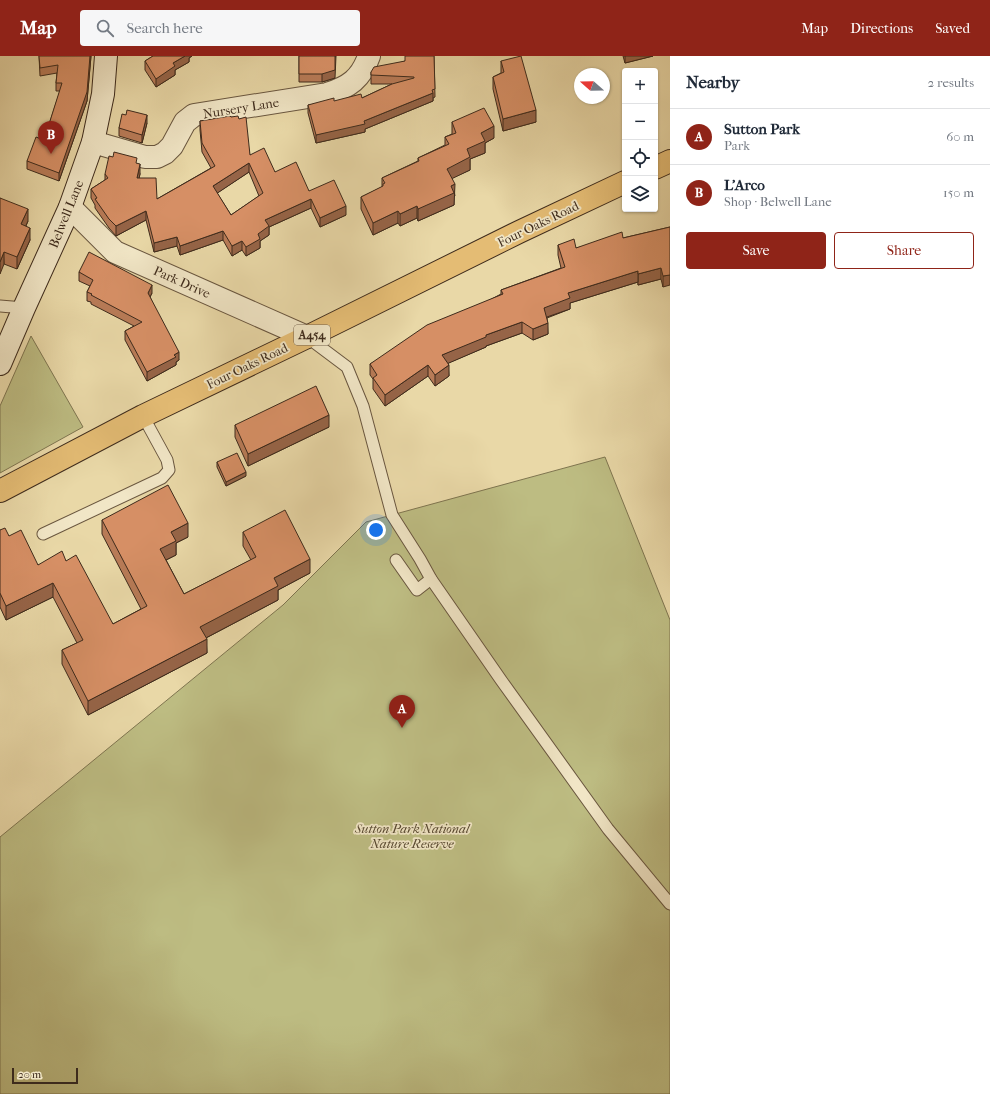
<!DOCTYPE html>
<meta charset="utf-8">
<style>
body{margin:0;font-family:"IM FELL French Canon",serif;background:#f6f6f7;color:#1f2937}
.controls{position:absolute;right:12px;top:12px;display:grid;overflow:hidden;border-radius:4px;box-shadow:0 1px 3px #0004}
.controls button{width:36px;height:36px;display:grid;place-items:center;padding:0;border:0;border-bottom:1px solid #e0e1e3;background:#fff;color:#1f2937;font:20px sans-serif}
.compass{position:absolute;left:574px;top:12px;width:36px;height:36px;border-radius:50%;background:#fff;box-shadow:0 1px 3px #0004;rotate:290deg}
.scale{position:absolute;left:12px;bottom:10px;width:66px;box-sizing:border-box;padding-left:4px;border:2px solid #3e2b1c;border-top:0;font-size:11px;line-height:14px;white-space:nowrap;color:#3e2b1c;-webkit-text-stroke:3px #f1e6c6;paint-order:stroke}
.you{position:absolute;left:376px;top:474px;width:14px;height:14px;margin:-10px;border:3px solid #fff;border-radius:50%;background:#1a73e8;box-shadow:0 0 0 6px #1a73e833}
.badge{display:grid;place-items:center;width:26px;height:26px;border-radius:50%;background:#8f2418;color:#fff;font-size:13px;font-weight:700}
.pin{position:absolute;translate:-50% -33px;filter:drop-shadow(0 1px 2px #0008)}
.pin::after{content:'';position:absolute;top:21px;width:14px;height:12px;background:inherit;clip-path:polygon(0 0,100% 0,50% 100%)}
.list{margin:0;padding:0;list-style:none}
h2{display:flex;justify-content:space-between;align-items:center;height:52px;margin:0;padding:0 16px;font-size:17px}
h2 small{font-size:13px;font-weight:400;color:#747a83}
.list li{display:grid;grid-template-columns:26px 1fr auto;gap:12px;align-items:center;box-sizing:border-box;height:56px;padding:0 16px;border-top:1px solid #e0e1e3}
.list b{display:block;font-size:15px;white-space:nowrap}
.list p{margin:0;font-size:13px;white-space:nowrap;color:#747a83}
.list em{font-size:13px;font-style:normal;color:#747a83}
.actions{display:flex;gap:8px;padding:12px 16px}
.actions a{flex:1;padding:9px 0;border:1px solid #8f2418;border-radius:4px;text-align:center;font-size:14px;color:#8f2418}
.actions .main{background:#8f2418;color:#fff}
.icon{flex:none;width:22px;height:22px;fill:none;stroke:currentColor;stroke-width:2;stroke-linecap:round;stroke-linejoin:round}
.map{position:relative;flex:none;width:670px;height:1038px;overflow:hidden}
header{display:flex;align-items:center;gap:24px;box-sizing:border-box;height:56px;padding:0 20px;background:#8f2418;color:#fff}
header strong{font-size:19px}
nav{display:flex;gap:22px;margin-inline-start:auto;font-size:14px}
.search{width:280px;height:36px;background:#f6f6f7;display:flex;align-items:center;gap:10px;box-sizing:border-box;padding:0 14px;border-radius:4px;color:#747a83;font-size:15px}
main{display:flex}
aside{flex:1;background:#fff}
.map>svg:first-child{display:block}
.green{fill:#bdbc82;stroke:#7e744f}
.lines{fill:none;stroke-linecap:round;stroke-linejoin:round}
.service-casing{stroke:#69563f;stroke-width:13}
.minor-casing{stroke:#69563f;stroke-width:24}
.secondary-casing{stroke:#3e2b1c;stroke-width:24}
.primary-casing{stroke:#3e2b1c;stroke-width:24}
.service{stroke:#f1e6c6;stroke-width:11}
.minor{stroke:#f1e6c6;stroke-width:22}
.secondary{stroke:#f1e6c6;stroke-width:22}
.primary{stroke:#e4bc74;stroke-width:22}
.wall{fill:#b87b57;stroke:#3e2b1c;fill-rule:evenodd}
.shaded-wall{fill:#966447;stroke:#3e2b1c}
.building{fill:#d68f65;stroke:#3e2b1c;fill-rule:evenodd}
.labels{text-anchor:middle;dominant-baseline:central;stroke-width:3.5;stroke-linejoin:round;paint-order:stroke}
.shield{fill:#f1e6c6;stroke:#74634f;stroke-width:1}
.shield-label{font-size:12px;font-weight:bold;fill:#3e2b1c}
.street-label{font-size:13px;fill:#3e2b1c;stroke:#f1e6c6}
.park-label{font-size:13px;font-style:italic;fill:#574830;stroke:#f1e6c6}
</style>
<header>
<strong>Map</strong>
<div class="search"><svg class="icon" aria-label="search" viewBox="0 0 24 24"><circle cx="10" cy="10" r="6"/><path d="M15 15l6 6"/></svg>Search here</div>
<nav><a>Map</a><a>Directions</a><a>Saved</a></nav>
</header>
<main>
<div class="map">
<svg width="670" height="1038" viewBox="0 0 670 1038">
<rect width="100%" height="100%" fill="#e9d8a7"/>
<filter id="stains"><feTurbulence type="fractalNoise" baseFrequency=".005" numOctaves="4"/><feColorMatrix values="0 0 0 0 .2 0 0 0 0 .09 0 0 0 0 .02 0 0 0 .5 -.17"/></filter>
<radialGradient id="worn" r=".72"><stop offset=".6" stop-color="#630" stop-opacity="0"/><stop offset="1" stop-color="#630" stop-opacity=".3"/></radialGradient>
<g class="green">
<path d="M31 280 83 371 0 417V350Z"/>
<path d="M605 401 670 564V1038H0V781L283 549 366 466Z"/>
</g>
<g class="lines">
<g class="service-casing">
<g id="service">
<path d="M0 250 24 252"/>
<path d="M307 281 347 311 363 350 392 459 420 503 431 523 501 624 608 773 670 848"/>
<path d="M43 478 162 422 169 414 167 404 143 360"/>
<path d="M396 504 417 534 431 523"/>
</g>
</g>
<g class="minor-casing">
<g id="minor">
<path d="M93 86 145 101H157L165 97 172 90 185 66 194 59 327 38C349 31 361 23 369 0"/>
<path d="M70 151 115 196 307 281"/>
</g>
</g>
<g class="secondary-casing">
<path id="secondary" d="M0 308 24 252 70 151 93 86 103 38 106 0"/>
</g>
<g class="primary-casing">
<g id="primary">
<path d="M655 112 670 105"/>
<path d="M0 435 143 360 307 281 519 176 625 126"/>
</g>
</g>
<use href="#service" class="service"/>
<use href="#minor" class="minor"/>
<use href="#secondary" class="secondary"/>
<use href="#primary" class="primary"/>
</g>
<g class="wall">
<path d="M39 0H91L87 45 59 125 27 113V105L44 84 60 35H56V27L57 17 40 20Z"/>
<path d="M153 0H192L189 2V6L175 14V19L156 31 145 14V5Z"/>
<path d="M299 0 335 22 322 26H299Z"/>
<path d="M434 0 435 41 433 42V45L365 73V76L316 87 308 57V49L362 42 392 28H371V16L405 5Z"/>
<path d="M623 0H653L625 7Z"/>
<path d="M501 5 536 66 503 75 493 33V21L501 17Z"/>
<path d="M126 59 147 67 142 87 119 80V72Z"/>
<path d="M231 61 239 63 250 99 275 116 309 135 346 159 320 171 311 152 269 171V179L260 185V192L246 200 242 194 232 200 223 184 180 199 177 190 154 196 146 164 116 180 109 172 95 152V149L91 142V133L105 124V118L137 108 140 118 139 122 157 143 211 112 202 96 200 74V65ZM249 116 259 140 231 159 217 137Z"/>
<path d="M452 66 494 82 485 87V97L470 103V114L452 122 455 140 454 141V149L418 165 417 162 400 170 398 167 373 179 361 153V141L382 131V122L418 105V102L445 89V81L452 78Z"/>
<path d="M0 142 28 165 26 170 30 184 17 213 4 208Z"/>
<path d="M670 171 663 231 661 223 638 229V226L570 247V253L547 262 548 278 533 284 522 277 486 290V291L448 307 449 320 435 330 428 320 385 350 373 333V323L370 319V308L501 238V234L561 212 558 199V189L576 192 623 182Z"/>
<path d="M79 216 152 237 150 241 179 304 176 306V309L147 325 125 284V275L134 270 91 248V246L87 245V236L90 230 79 225Z"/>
<path d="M235 369 329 371 248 410 235 381Z"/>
<path d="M217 406 246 420 226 430 217 411Z"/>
<path d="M102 464 188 481 176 487V499L166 504 184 538 251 504 243 490V476L310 517 278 534V544L206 582 207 597 88 659 62 608V594L77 587 53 541 6 564 0 551V474L9 480 38 509 66 505 113 568 141 553 102 478Z"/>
</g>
<g class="shaded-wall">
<path d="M90 0H91L87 45 59 125V117Z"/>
<path d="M185 0H192L189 2V6L175 14V19L156 31V23L173 7Z"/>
<path d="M336 0 335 22 322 26V18Z"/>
<path d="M625 0H653L625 7Z"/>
<path d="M433 37V45L365 73V76L316 87V79L364 65Z"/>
<path d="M536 54V66L503 75V63Z"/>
<path d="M147 59V67L142 87V79Z"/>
<path d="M494 70V82L485 87V97L470 103V114L447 125V113L467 93 481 77Z"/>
<path d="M249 107V116L213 140V130Z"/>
<path d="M140 108V118L137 131V122Z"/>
<path d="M455 128 454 149 418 165V153L451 130Z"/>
<path d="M311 143V152L269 171V179L260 185V192L246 200V191L258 178 265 164Z"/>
<path d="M346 150V159L320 171V162Z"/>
<path d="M417 150V162L400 170V158Z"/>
<path d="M28 153V165L21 180V168Z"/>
<path d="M146 155V164L116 180V170Z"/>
<path d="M398 155V167L373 179V167Z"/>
<path d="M30 172V184L17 213V201Z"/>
<path d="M223 175V184L180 199V190Z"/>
<path d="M177 181V190L154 196V187Z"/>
<path d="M242 185V194L232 200V190Z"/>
<path d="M4 196V208L0 218V206Z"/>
<path d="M661 212V223L638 229V218Z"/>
<path d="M638 215V226L570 247V253L544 262V252L568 237Z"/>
<path d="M670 219V229L663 231V220Z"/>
<path d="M152 229V237L148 245V237Z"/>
<path d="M522 266V277L486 290V291L442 310V299L486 279Z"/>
<path d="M548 267V278L533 284V273Z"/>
<path d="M179 296V304L176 306V309L147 325V316Z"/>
<path d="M428 309V320L385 350V339Z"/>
<path d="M449 309V320L435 330V319Z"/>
<path d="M329 359V371L248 410V398Z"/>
<path d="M246 416V420L226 430V426Z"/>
<path d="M188 467V481L176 487V499L160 507V493L171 476Z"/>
<path d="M310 503V517L278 534V544L200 585V571L274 522Z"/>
<path d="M53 527V541L6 564V550Z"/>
<path d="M207 583V597L88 659V645Z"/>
</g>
<g class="building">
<path d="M39 0H90L87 36 59 117 27 105 36 81 44 84 62 27H56L58 9 40 12Z"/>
<path d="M153 0H185L173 7 175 10 156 23 145 5Z"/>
<path d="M299 0H335V14L322 18H299Z"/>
<path d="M405 0H434L435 33 432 34 433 37 364 65 365 68 316 79 308 49 334 42V45L361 38 362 42 392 28 414 22V21L371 19V16L374 11 405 5Z"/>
<path d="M521 0 536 54 503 63 493 21 504 16 501 5Z"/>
<path d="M484 52 494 70 481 77 485 85 467 93 470 101 447 113 455 128 451 130 454 137 418 153 417 150 400 158 398 155 373 167 361 141 383 130V128L385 127 382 122 419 105 418 102 449 88 445 81 456 77 452 66Z"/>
<path d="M127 54 147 59 142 79 119 72 122 58 126 59Z"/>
<path d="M230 60 231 61 238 60 239 63 246 61 250 99 264 92 275 116 296 106 309 135 334 124 346 150 320 162 311 143 265 164 269 170 258 178 260 183 246 191 242 185 232 190 223 175 180 190 177 181 154 187 146 155 116 170 109 163 95 143 97 142 91 133 108 122 105 118 109 100 113 101 114 96 137 102 136 107 140 108 137 122H156L157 143 215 110 202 87 200 65ZM249 107 263 137 231 159 213 130Z"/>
<path d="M0 142 28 153 21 168 30 172 17 201 4 196 0 206Z"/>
<path d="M670 171V219L663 220 661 212 638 218V215L568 237 570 242 544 252 548 267 533 273 522 266 486 279V281L442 299 449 309 435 319 428 309 385 339 373 322 377 319 370 308 427 269 503 238 501 234 565 211 558 189 574 183 576 192 622 176 623 182Z"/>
<path d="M89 196 152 229 148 237 179 296 174 299 176 301 147 316 125 275 142 266 91 239 92 238 87 236 93 224 79 216Z"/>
<path d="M316 330 329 359 248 398 235 369Z"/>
<path d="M237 397 246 416 226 426 217 406Z"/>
<path d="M168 429 188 467 171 476 176 485 160 493 184 538 256 501 243 476 285 454 310 503 274 522 278 530 200 571 207 583 88 645 62 594 83 584 53 527 6 550 0 537V474L5 472 9 480 21 474 38 509 62 495 66 505 76 499 113 568 147 550 102 464Z"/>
</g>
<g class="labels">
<rect class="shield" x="294" y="269" width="36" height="20" rx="3"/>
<g class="shield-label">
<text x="312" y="279">A454</text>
</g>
<g class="street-label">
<text transform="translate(241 52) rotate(-9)">Nursery Lane</text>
<text transform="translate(66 158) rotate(-68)">Belwell Lane</text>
<text transform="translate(538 168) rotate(-26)">Four Oaks Road</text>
<text transform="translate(182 226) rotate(24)">Park Drive</text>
<text transform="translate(247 310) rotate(-26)">Four Oaks Road</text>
</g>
<g class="park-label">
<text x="412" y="772">Sutton Park National<tspan x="412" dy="15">Nature Reserve</tspan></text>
</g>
</g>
<rect width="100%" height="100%" filter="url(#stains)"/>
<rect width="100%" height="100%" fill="url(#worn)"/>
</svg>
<div class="controls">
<button>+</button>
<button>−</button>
<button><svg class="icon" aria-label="locate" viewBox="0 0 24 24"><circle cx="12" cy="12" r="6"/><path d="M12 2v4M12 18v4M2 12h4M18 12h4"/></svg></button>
<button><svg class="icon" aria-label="layers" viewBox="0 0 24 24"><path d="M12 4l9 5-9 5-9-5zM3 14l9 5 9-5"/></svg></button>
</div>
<svg class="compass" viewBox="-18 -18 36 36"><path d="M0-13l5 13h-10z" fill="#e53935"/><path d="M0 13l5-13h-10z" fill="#747a83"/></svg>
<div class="scale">20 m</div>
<div class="you"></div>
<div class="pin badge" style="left:402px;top:672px">A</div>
<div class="pin badge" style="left:51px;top:98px">B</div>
</div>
<aside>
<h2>Nearby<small>2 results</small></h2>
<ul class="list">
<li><span class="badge">A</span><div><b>Sutton Park</b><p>Park</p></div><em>60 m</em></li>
<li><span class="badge">B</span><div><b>L'Arco</b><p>Shop · Belwell Lane</p></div><em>150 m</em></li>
</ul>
<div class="actions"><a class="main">Save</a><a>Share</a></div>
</aside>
</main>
